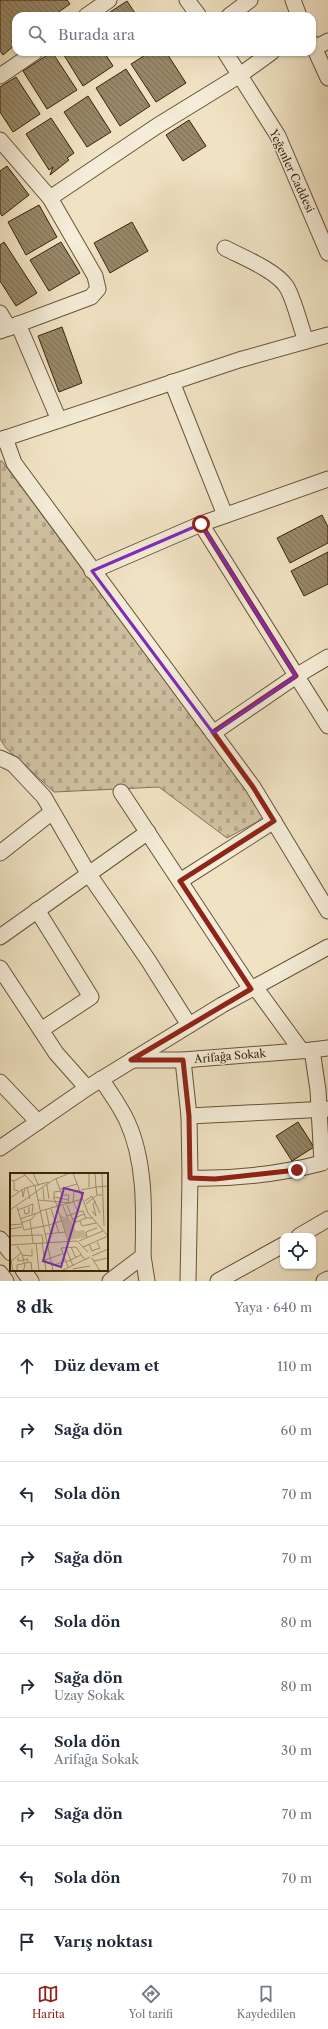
<!DOCTYPE html>
<html lang="tr">
<meta charset="utf-8">
<style>
body{margin:0;font-family:"Libre Caslon Text",serif;background:#f2f2f3;color:#1f2937}
.controls{position:absolute;right:12px;bottom:12px;display:grid;overflow:hidden;border-radius:8px;box-shadow:0 1px 3px #0004}
.controls button{width:36px;height:36px;display:grid;place-items:center;padding:0;border:0;border-bottom:1px solid #e0e1e3;background:#fff;color:#1f2937;font:20px sans-serif}
.stop{position:absolute;width:12px;height:12px;margin:-9px;border:3px solid #8f2418;border-radius:50%;background:#fff}
.stop.end{background:#8f2418;border-color:#fff;box-shadow:0 1px 4px #0008}
.list{margin:0;padding:0;list-style:none}
h2{display:flex;justify-content:space-between;align-items:center;height:52px;margin:0;padding:0 16px;font-size:17px}
h2 small{font-size:13px;font-weight:400;color:#747a83}
.list li{display:grid;grid-template-columns:26px 1fr auto;gap:12px;align-items:center;box-sizing:border-box;height:64px;padding:0 16px;border-top:1px solid #e0e1e3}
.list b{display:block;font-size:15px;white-space:nowrap}
.list p{margin:0;font-size:13px;white-space:nowrap;color:#747a83}
.list em{font-size:13px;font-style:normal;color:#747a83}
.icon{flex:none;width:22px;height:22px;fill:none;stroke:currentColor;stroke-width:2;stroke-linecap:round;stroke-linejoin:round}
.map{position:relative;flex:none;width:328px;height:1281px;overflow:hidden}
.search{position:absolute;background:#fff;box-shadow:0 1px 3px #0004;left:12px;right:12px;top:12px;height:44px;display:flex;align-items:center;gap:10px;box-sizing:border-box;padding:0 14px;border-radius:12px;color:#747a83;font-size:15px}
.sheet{height:692px;background:#fff}
nav{display:flex;justify-content:space-around;align-items:center;box-sizing:border-box;height:56px;border-top:1px solid #e0e1e3;background:#fff;font-size:11px;color:#747a83}
nav a{display:grid;justify-items:center;gap:2px}
nav .on{color:#8f2418}
.map>svg:first-child{display:block}
.cemetery{fill:url(#cemetery-stones);stroke:#847456}
.building{fill:url(#building-back-hatch);stroke:#382507}
.lines{fill:none;stroke-linecap:round;stroke-linejoin:round}
.minor-casing{stroke:#665436;stroke-width:17}
.minor{stroke:#f5edd9;stroke-width:15}
.route{stroke:#8f2418;stroke-width:5}
.marked{fill:none;stroke:#7b2cbf;stroke-width:3;stroke-linejoin:round}
.labels{text-anchor:middle;dominant-baseline:central;stroke-width:3;stroke-linejoin:round;paint-order:stroke}
.street-label{font-size:11px;fill:#382507;stroke:#f5edd9}
.inset-road{fill:none;stroke:#a69778;stroke-width:1}
.view{fill:#7b2cbf;fill-opacity:0.15;stroke:#7b2cbf;stroke-width:2}
.inset-edge{fill:none;stroke:#382507;stroke-width:2}
</style>
<div class="map">
<svg width="328" height="1281" viewBox="0 0 328 1281">
<defs>
<pattern id="cemetery-stones" width="16" height="16" patternUnits="userSpaceOnUse"><rect width="16" height="16" fill="#d1c3a4"/><path d="M2 7V4a2 2 0 0 1 4 0v3zM10 15v-3a2 2 0 0 1 4 0v3z" fill="#b4a78c"/></pattern>
<pattern id="building-back-hatch" width="6" height="6" patternUnits="userSpaceOnUse"><rect width="6" height="6" fill="#988869"/><path d="M-1 5l2 2M0 0l6 6M5-1l2 2" fill="none" stroke="#7d6f54"/></pattern>
</defs>
<rect width="100%" height="100%" fill="#f0e3c4"/>
<filter id="stains"><feTurbulence type="fractalNoise" baseFrequency=".005" numOctaves="4"/><feColorMatrix values="0 0 0 0 .2 0 0 0 0 .09 0 0 0 0 .02 0 0 0 .5 -.17"/></filter>
<radialGradient id="worn" r=".72"><stop offset=".6" stop-color="#630" stop-opacity="0"/><stop offset="1" stop-color="#630" stop-opacity=".3"/></radialGradient>
<path class="cemetery" d="M0 461H2L266 817 227 838 159 787 54 792 6 748 0 739Z"/>
<g class="building">
<path d="M0 0H67L70 4 53 16H16V44L3 55 0 51Z"/>
<path d="M127 1 137 16H104Z"/>
<path d="M52 52 77 90 47 109 23 71Z"/>
<path d="M62 52H104L113 66 83 86Z"/>
<path d="M150 52H166L186 83 156 102 131 64Z"/>
<path d="M126 69 150 106 120 126 96 88Z"/>
<path d="M16 77 40 114 13 132 0 112V87Z"/>
<path d="M88 96 111 132 87 147 64 112Z"/>
<path d="M51 118 74 153 67 158 69 160 50 175 53 167 49 170 26 134Z"/>
<path d="M189 120 206 146 183 161 166 135Z"/>
<path d="M7 166 29 195 2 216 0 213V171Z"/>
<path d="M39 205 57 237 26 255 8 222Z"/>
<path d="M132 222 148 251 110 273 94 243Z"/>
<path d="M4 242 37 293 16 306 0 281V245Z"/>
<path d="M61 242 80 273 49 291 30 260Z"/>
<path d="M62 327 82 383 59 392 38 336Z"/>
<path d="M322 515 328 527V543L290 563 277 538Z"/>
<path d="M328 552V584L304 596 291 571Z"/>
<path d="M298 1122 314 1147 292 1161 276 1136Z"/>
</g>
<g class="lines">
<g class="minor-casing">
<g id="minor">
<path d="M187 0 199 16"/>
<path d="M293 0 299 16"/>
<path d="M86 16 109 0"/>
<path d="M229 16 250 0"/>
<path d="M312 43 328 78"/>
<path d="M315 48 328 41"/>
<path d="M225 52 278 136 328 253"/>
<path d="M0 76 35 52"/>
<path d="M0 140 50 198 95 276 98 289 91 297 0 331"/>
<path d="M50 198 157 126 240 75 272 52"/>
<path d="M225 248C242 257 275 270 286 286 294 298 300 326 306 341"/>
<path d="M0 313 9 328"/>
<path d="M18 324 59 420"/>
<path d="M172 382 225 515"/>
<path d="M5 438 14 463 253 787 328 911"/>
<path d="M0 440 239 360 328 335"/>
<path d="M201 524 328 726"/>
<path d="M92 571 201 524 328 479"/>
<path d="M213 733 296 676 328 657"/>
<path d="M0 758 13 764 44 797 88 873 148 960 189 1025"/>
<path d="M121 792 251 989"/>
<path d="M0 853 52 812"/>
<path d="M180 881 274 821"/>
<path d="M37 910 91 997 41 1030"/>
<path d="M0 937 148 832"/>
<path d="M0 968 56 1053 87 1088"/>
<path d="M255 987 301 1050"/>
<path d="M132 1060H183L312 1050 328 1048"/>
<path d="M183 1060 189 1116 190 1178C234 1179 280 1174 322 1163L318 1090 312 1050"/>
<path d="M101 1079C110 1092 120 1106 127 1121 146 1162 144 1212 143 1256L110 1281"/>
<path d="M0 1082 38 1122"/>
<path d="M189 1116 328 1109"/>
<path d="M0 1148 87 1088 222 1005 328 947"/>
<path d="M299 1236 328 1219"/>
<path d="M0 1239 11 1253"/>
<path d="M143 1256 147 1281"/>
<path d="M23 1270 31 1281"/>
<path d="M0 1273 6 1281"/>
<path d="M188 1281 190 1178"/>
<path d="M218 1281 283 1245"/>
<path d="M324 1281 328 1279"/>
</g>
</g>
<use href="#minor" class="minor"/>
</g>
<g class="lines">
<path class="route" d="M201 524 296 676 213 732 253 787 274 821 180 881 251 989 131 1060H183L189 1116 190 1178 215 1179 297 1170"/>
</g>
<path class="marked" d="M201 524 296 676 213 733 92 571Z"/>
<g class="labels">
<g class="street-label">
<text transform="translate(292 171) rotate(65)">Yeğenler Caddesi</text>
<text transform="translate(230 1056) rotate(-5)">Arifağa Sokak</text>
</g>
</g>
<g transform="translate(10 1173)">
<rect width="98" height="98" fill="#f0e3c4"/>
<path d="M50 42 61 47 66 58 74 57 77 64 59 67Z" fill="#d1c3a4"/>
<path class="inset-road" d="M13 0 25 13 43 98M23 0 29 13M63 0 78 40 98 63M79 0V14M85 0 86 14 98 13M92 0 94 53M46 6 52 22M0 7 4 8V17L9 18M4 8 15 2M37 12 39 26M17 14 20 26M86 14 87 22H92M33 15 34 27M12 16 13 24 15 15M50 16 67 11M71 17 86 14M44 24 59 27M0 25 15 15 39 9M28 27 61 30M44 27V19L51 18M45 27 58 68M51 28 52 22H59L58 30M75 28 82 23 90 40M63 30 64 19 69 17M76 31 87 22M57 32 64 50 76 45M53 33 58 46M7 34 14 57 39 52 36 37M14 36 15 41 19 40V34M41 36 49 60M0 37 43 7 60 0M8 37 23 31 22 41M30 38 73 26M82 38 86 43 83 31 86 28M68 39 73 38 76 45H82M57 43 68 39 64 30M10 46 30 39M62 46 74 41M20 47 23 70M70 48 72 53 86 50M11 50 22 46 26 40M0 52 12 51M0 56 12 54M35 61 56 59M41 61 39 52 51 48M0 63 32 62 33 69M77 64 76 59 87 55M69 68 93 58M32 69 36 98M26 70 29 98M79 71 82 78 84 77 90 75 87 69M0 72 67 68 78 79M7 73 12 81 15 93 13 98M61 74 66 85M73 74 98 63M56 75 63 93M0 82 3 98M12 82 22 83V76M82 83 98 76M8 84V88L18 86 17 89M82 85 90 98M35 87 52 81M84 88 98 85M0 89 11 80M56 89 71 82M42 93 55 88M58 94 51 75 66 74 75 87M63 96 80 93M7 98V92L21 89 22 98M51 98 80 84"/>
<path class="view" d="M54 15 73 20 51 94 33 88Z"/>
<rect width="98" height="98" class="inset-edge"/>
</g>
<rect width="100%" height="100%" filter="url(#stains)"/>
<rect width="100%" height="100%" fill="url(#worn)"/>
</svg>
<div class="controls">
<button><svg class="icon" aria-label="locate" viewBox="0 0 24 24"><circle cx="12" cy="12" r="6"/><path d="M12 2v4M12 18v4M2 12h4M18 12h4"/></svg></button>
</div>
<div class="stop" style="left:201px;top:524px"></div>
<div class="stop end" style="left:297px;top:1170px"></div>
<div class="search"><svg class="icon" aria-label="search" viewBox="0 0 24 24"><circle cx="10" cy="10" r="6"/><path d="M15 15l6 6"/></svg>Burada ara</div>
</div>
<section class="sheet">
<h2>8 dk<small>Yaya · 640 m</small></h2>
<ul class="list">
<li><svg class="icon" aria-label="ahead" viewBox="0 0 24 24"><path d="M12 20V5M6 11l6-6 6 6"/></svg><div><b>Düz devam et</b></div><em>110 m</em></li>
<li><svg class="icon" aria-label="right" viewBox="0 0 24 24"><path d="M7 20v-9h11M14 6l5 5-5 5"/></svg><div><b>Sağa dön</b></div><em>60 m</em></li>
<li><svg class="icon" aria-label="left" viewBox="0 0 24 24"><path d="M17 20v-9H6M10 6l-5 5 5 5"/></svg><div><b>Sola dön</b></div><em>70 m</em></li>
<li><svg class="icon" aria-label="right" viewBox="0 0 24 24"><path d="M7 20v-9h11M14 6l5 5-5 5"/></svg><div><b>Sağa dön</b></div><em>70 m</em></li>
<li><svg class="icon" aria-label="left" viewBox="0 0 24 24"><path d="M17 20v-9H6M10 6l-5 5 5 5"/></svg><div><b>Sola dön</b></div><em>80 m</em></li>
<li><svg class="icon" aria-label="right" viewBox="0 0 24 24"><path d="M7 20v-9h11M14 6l5 5-5 5"/></svg><div><b>Sağa dön</b><p>Uzay Sokak</p></div><em>80 m</em></li>
<li><svg class="icon" aria-label="left" viewBox="0 0 24 24"><path d="M17 20v-9H6M10 6l-5 5 5 5"/></svg><div><b>Sola dön</b><p>Arifağa Sokak</p></div><em>30 m</em></li>
<li><svg class="icon" aria-label="right" viewBox="0 0 24 24"><path d="M7 20v-9h11M14 6l5 5-5 5"/></svg><div><b>Sağa dön</b></div><em>70 m</em></li>
<li><svg class="icon" aria-label="left" viewBox="0 0 24 24"><path d="M17 20v-9H6M10 6l-5 5 5 5"/></svg><div><b>Sola dön</b></div><em>70 m</em></li>
<li><svg class="icon" aria-label="arrive" viewBox="0 0 24 24"><path d="M6 21V4h12l-3 4 3 4H6"/></svg><div><b>Varış noktası</b></div></li>
</ul>
</section>
<nav>
<a class="on"><svg class="icon" aria-label="map" viewBox="0 0 24 24"><path d="M3 6l6-2 6 2 6-2v14l-6 2-6-2-6 2zM9 4v14M15 6v14"/></svg>Harita</a>
<a><svg class="icon" aria-label="directions" viewBox="0 0 24 24"><path d="M12 3l9 9-9 9-9-9zM9 14v-3h6M13 9l2 2-2 2"/></svg>Yol tarifi</a>
<a><svg class="icon" aria-label="saved" viewBox="0 0 24 24"><path d="M7 4h10v16l-5-4-5 4z"/></svg>Kaydedilen</a>
</nav>
